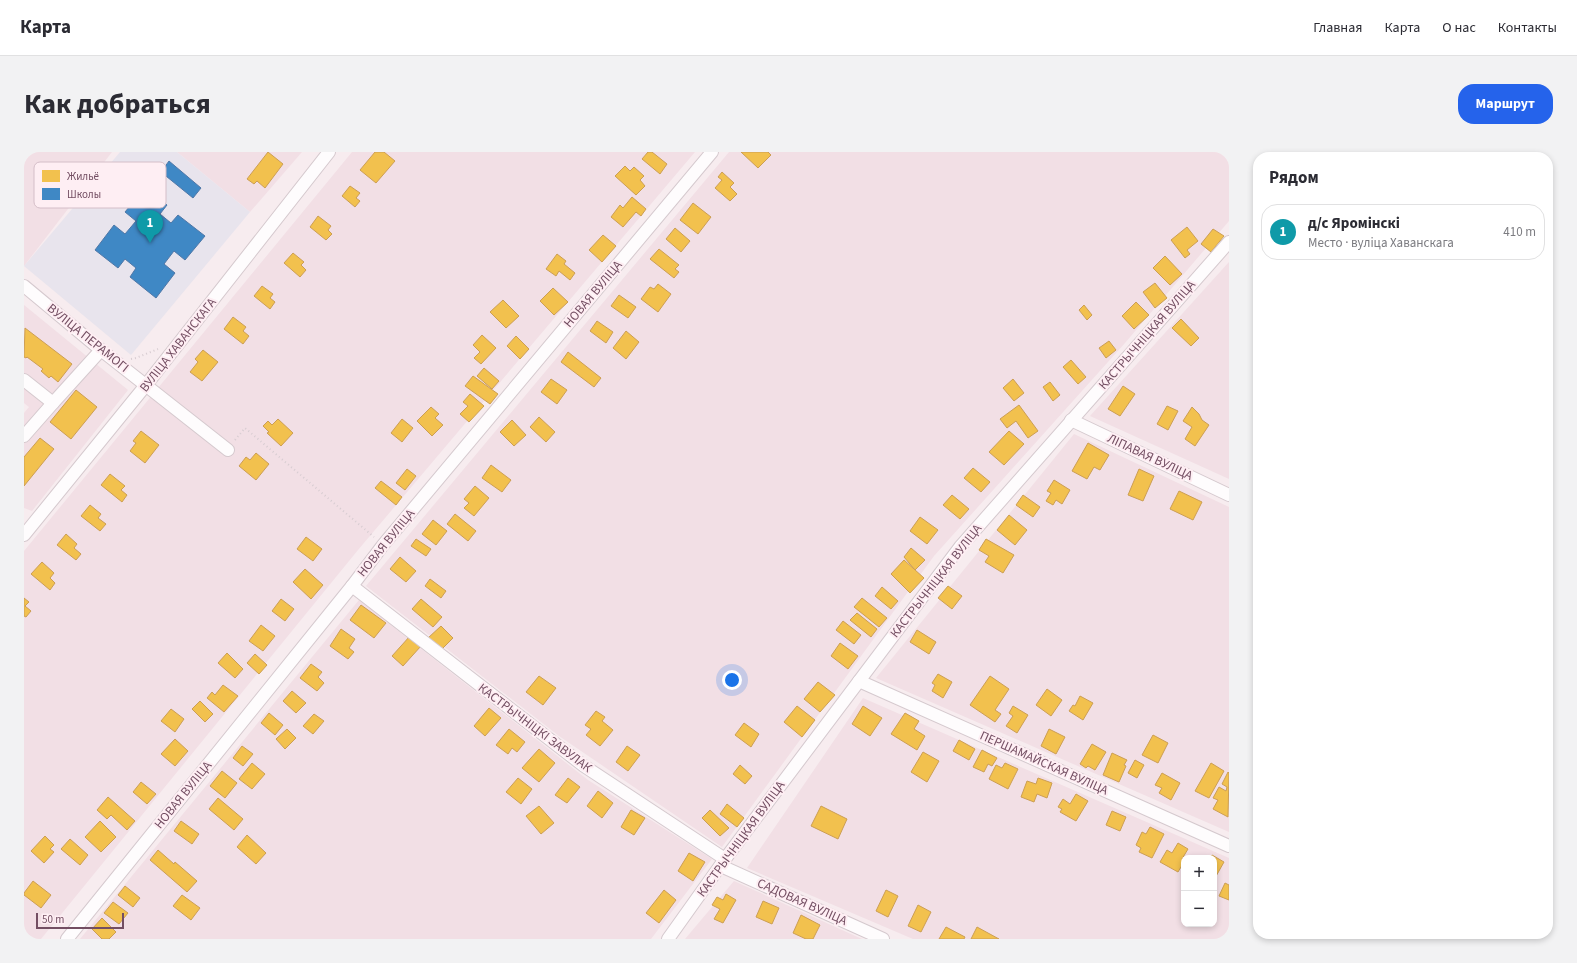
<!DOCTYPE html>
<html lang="ru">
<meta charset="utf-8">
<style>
body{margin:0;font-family:"Source Sans 3",sans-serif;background:#f2f2f3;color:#2b2b33}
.controls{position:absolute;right:12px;bottom:12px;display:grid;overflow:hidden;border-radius:8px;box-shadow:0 2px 6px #0003}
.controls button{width:36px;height:36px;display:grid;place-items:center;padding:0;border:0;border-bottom:1px solid #e1e1e2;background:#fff;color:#2b2b33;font:20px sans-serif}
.scale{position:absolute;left:12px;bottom:10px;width:88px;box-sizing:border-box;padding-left:4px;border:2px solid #734e62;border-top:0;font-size:11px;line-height:14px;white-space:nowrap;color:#734e62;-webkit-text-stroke:3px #feeef3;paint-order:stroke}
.you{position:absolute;left:708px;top:528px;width:14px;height:14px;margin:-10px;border:3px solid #fff;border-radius:50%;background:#1a73e8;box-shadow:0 0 0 6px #1a73e833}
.badge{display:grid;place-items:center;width:26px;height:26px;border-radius:50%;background:#2563eb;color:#fff;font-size:13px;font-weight:700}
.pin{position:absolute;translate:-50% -33px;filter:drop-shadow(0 1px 2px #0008)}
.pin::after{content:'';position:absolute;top:21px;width:14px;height:12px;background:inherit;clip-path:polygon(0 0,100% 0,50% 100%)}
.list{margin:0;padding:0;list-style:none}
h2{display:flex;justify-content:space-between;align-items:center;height:52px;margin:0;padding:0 16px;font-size:17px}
h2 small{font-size:13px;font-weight:400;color:#7c7c81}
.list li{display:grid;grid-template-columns:26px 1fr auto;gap:12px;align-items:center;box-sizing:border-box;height:56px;margin:0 8px 8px;padding:0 8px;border:1px solid #e1e1e2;border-radius:16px}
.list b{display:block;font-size:15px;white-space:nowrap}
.list p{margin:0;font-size:13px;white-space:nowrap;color:#7c7c81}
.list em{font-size:13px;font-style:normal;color:#7c7c81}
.map{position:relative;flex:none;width:1205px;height:787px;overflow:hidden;border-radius:16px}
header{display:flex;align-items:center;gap:24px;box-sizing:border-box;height:56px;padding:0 20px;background:#fff;border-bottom:1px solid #e1e1e2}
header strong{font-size:19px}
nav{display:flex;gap:22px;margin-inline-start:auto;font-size:14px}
.intro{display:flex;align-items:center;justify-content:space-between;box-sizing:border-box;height:96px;padding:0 24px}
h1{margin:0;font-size:28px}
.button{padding:10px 18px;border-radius:16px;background:#2563eb;color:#fff;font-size:14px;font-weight:700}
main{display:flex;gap:24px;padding:0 24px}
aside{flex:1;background:#fff;border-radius:16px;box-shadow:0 2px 6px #0003}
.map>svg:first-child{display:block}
.residential{fill:#f2dfe5;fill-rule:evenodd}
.education{fill:#e8e4ed}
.homes{fill:#f2c14e;stroke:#cc9e54}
.schools{fill:#3f88c5;stroke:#4f77a7}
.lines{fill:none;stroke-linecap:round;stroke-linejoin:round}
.minor-casing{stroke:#d5c9ce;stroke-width:14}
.path{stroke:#d7ccd1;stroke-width:2;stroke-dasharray:1 3;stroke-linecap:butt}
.minor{stroke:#fefcfd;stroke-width:12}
.labels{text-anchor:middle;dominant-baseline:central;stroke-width:4;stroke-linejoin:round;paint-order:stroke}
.street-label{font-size:13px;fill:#734e62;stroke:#feeef3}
.key{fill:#feeef3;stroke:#d4bec8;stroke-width:1}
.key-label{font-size:11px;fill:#734e62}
</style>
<header>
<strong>Карта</strong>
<nav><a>Главная</a><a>Карта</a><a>О нас</a><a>Контакты</a></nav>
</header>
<div class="intro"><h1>Как добраться</h1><a class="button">Маршрут</a></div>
<main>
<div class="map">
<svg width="1205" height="787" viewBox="0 0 1205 787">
<rect width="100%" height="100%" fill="#f7ecef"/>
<g class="residential">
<path d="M2 0H88L0 114V1Z"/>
<path d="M153 0H278L226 60Z"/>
<path d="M328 0H671L334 398 17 787H0V399Z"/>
<path d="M705 0H1205V69L1101 191 910 404 698 695 535 584 342 434Z"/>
<path d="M1205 110V327L1066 264Z"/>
<path d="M0 153 104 238 8 359 0 356V261L5 255 0 251Z"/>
<path d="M1050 282 1205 355V680L852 526Z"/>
<path d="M335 448 564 628 688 707 627 787H56Z"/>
<path d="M839 546 1205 706V787H889L723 716ZM1160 706H1190V772H1160Z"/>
<path d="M710 729 838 787H661Z"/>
</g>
<path class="education" d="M96 0H153L226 60 107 203 0 114Z"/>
<g class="homes">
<path d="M244 0 259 12 241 36 233 29 230 32 223 27Z"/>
<path d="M351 0H360L371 9 352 31 336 18Z"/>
<path d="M624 0H628L643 12 636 22 618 7Z"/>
<path d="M717 0H744L747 3 734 16Z"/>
<path d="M601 14 606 19 610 15 620 24 616 28 621 34 612 43 591 24Z"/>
<path d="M698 20 710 31 706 35 713 42 706 49 691 36 698 28 694 25Z"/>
<path d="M326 34 336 41 332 46 336 49 331 55 318 44Z"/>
<path d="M608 45 622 57 617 64 612 60 599 75 587 65 596 53 599 56Z"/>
<path d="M669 51 687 65 674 82 656 68Z"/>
<path d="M294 64 307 74 304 78 308 82 302 88 286 75Z"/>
<path d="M1163 75 1174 89 1163 98 1166 102 1161 106 1147 88Z"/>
<path d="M651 76 666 89 657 100 642 87Z"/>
<path d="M1189 77 1200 84 1187 100 1177 92Z"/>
<path d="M579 83 592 94 578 110 565 98Z"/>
<path d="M635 97 655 113 651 117 655 120 650 126 626 107Z"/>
<path d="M269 101 280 110 277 113 282 118 276 125 260 111Z"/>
<path d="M533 102 542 109 540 112 551 121 546 128 535 119 532 124 522 117Z"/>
<path d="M1141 104 1158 122 1146 133 1129 116Z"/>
<path d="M1131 131 1143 146 1131 156 1119 140Z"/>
<path d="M634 132 647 142 634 160 617 147 626 135 630 137Z"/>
<path d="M238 134 249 142 246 146 251 150 246 157 230 144Z"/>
<path d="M529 136 544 150 530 163 516 149Z"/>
<path d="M595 143 612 155 604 166 587 154Z"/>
<path d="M479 148 495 164 482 176 466 160Z"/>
<path d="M1112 150 1125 163 1110 177 1098 164Z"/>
<path d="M1060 153 1068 163 1063 168 1055 158Z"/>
<path d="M209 165 222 175 219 179 225 184 219 192 200 177Z"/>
<path d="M1157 167 1175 186 1167 194 1148 176Z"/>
<path d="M573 169 589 180 582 191 566 179Z"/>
<path d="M1 176 48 212 34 230 27 224 25 226 17 219 19 217 3 205 2 206 0 205Z"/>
<path d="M602 179 615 190 602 207 589 196Z"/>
<path d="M458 183 472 196 457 212 450 206 456 200 449 193Z"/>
<path d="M492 184 505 197 496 207 483 194Z"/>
<path d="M1085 189 1092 198 1082 206 1075 196Z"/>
<path d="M179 198 194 210 178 229 166 220 174 210 171 207Z"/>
<path d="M544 200 577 226 570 235 537 210Z"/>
<path d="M1047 208 1062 225 1054 232 1039 215Z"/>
<path d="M460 216 475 229 468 237 453 224Z"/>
<path d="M449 224 474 242 466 252 441 234Z"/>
<path d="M527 227 543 238 533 252 517 240Z"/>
<path d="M989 227 1000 241 990 249 979 236Z"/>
<path d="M1026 230 1036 243 1029 249 1019 235Z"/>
<path d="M1099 234 1111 242 1096 264 1084 257Z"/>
<path d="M52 238 73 255 47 287 26 270Z"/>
<path d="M446 242 460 254 445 270 436 262 444 254 439 250Z"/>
<path d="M995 253 1014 279 1004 286 992 269 983 276 976 267Z"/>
<path d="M1143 254 1154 259 1144 278 1133 272Z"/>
<path d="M407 255 415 262 411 266 419 273 408 284 393 269Z"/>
<path d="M1168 255 1175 262 1178 268 1185 273 1171 294 1161 287 1168 275 1159 269Z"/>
<path d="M515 265 531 280 522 290 506 275Z"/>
<path d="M254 267 269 281 257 294 243 281 245 280 239 274 244 269 248 273Z"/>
<path d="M378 267 389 276 378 290 367 281Z"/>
<path d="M488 268 502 283 490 294 476 280Z"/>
<path d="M117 279 135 293 121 311 106 299 112 291 109 289Z"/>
<path d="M985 279 1000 292 980 313 965 300Z"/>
<path d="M16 286 30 297 0 334V305Z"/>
<path d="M1064 291 1085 303 1076 318 1070 315 1063 327 1048 319Z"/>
<path d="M232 301 245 312 232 328 215 314 222 305 226 308Z"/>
<path d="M467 313 487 328 478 340 458 326Z"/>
<path d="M949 316 966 330 957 340 940 326Z"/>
<path d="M383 317 392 324 381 338 372 331Z"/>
<path d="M1115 317 1130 324 1119 349 1104 343Z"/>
<path d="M86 322 101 334 97 338 103 343 98 350 77 333Z"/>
<path d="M1030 328 1046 338 1038 352 1032 348 1029 353 1022 349 1027 341 1023 339Z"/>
<path d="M357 329 378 345 372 353 351 336Z"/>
<path d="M451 334 465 346 450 364 440 356 445 351 440 347Z"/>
<path d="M1155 339 1178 350 1169 368 1146 357Z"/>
<path d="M928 343 945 357 936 367 919 353Z"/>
<path d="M999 343 1016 355 1009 365 992 353Z"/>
<path d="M66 353 77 362 74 366 82 372 76 379 57 364Z"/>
<path d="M431 362 452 379 444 389 423 372Z"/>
<path d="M985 363 1003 378 991 393 973 378Z"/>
<path d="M896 365 914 378 903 392 886 379Z"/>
<path d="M409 368 423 379 412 393 398 382Z"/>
<path d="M42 382 53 392 50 396 57 402 52 408 33 393Z"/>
<path d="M282 385 298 397 289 409 273 397Z"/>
<path d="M392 387 407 397 402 404 387 394Z"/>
<path d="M962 387 990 403 979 421 961 410 965 404 955 398Z"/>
<path d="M887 396 901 408 891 418 880 405Z"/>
<path d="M376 405 392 419 382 430 366 417Z"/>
<path d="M880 408 900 426 886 441 867 422Z"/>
<path d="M18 410 30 421 26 426 31 431 26 438 7 422Z"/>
<path d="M281 417 299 433 287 447 269 430Z"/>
<path d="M406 427 422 439 417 446 401 434Z"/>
<path d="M924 434 938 444 928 457 914 446Z"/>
<path d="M858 435 874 449 867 457 851 444Z"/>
<path d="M0 446 5 450 1 454 7 459 2 465 0 464Z"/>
<path d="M838 446 863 466 855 475 830 455Z"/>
<path d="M257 447 270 457 261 469 248 459Z"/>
<path d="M397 447 418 465 409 475 388 457Z"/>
<path d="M337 453 362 471 350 486 326 468Z"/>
<path d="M833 461 853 477 847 485 826 468Z"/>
<path d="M819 469 837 483 830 492 812 478Z"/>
<path d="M237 473 251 484 239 499 225 489Z"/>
<path d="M417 474 429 486 416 499 404 486Z"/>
<path d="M317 477 331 487 325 496 330 500 324 507 306 494Z"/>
<path d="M893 478 912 490 905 502 886 490Z"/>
<path d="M386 484 397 494 379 514 368 504Z"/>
<path d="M816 491 834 504 824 517 807 504Z"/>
<path d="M203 501 219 517 211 526 194 511Z"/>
<path d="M231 502 243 513 235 522 223 511Z"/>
<path d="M287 512 298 520 294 525 300 531 293 539 276 526Z"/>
<path d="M914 522 928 530 919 546 908 539 911 533 908 531Z"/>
<path d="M515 524 532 536 519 553 502 540Z"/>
<path d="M966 524 985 537 971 558 977 562 971 570 946 553Z"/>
<path d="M794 530 811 543 796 560 780 547Z"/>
<path d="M199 533 214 544 200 560 183 546 188 540 191 543Z"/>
<path d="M1023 537 1038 548 1027 564 1012 553Z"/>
<path d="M268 539 282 551 272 561 259 549Z"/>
<path d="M1056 544 1069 551 1059 568 1045 559 1049 553 1051 554Z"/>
<path d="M176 549 189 562 181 570 168 557Z"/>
<path d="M773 554 791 568 778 585 760 570Z"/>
<path d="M839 554 858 566 846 584 828 572Z"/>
<path d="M989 554 1004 563 993 581 982 574 989 564 985 561Z"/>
<path d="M465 556 477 566 461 584 450 574Z"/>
<path d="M147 557 160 567 151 580 137 569Z"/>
<path d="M572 559 581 565 578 569 589 578 576 594 562 583 567 577 561 573Z"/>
<path d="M245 561 259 573 251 583 237 571Z"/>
<path d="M881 561 895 569 890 577 901 584 893 598 867 582Z"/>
<path d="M290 562 300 569 289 582 279 574Z"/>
<path d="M720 571 735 582 727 595 711 583Z"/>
<path d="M263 577 272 586 261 597 252 587Z"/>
<path d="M485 577 501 590 493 600 488 596 484 602 472 593Z"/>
<path d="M1025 577 1041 585 1032 602 1017 594Z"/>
<path d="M1129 583 1144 591 1134 611 1118 603Z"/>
<path d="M151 587 164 599 151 614 137 602Z"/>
<path d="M935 588 951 597 945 608 929 599Z"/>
<path d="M1068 592 1082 600 1071 618 1064 614 1062 616 1056 612Z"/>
<path d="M218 594 229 602 219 614 209 606Z"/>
<path d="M603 594 616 603 604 619 592 610Z"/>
<path d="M515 597 531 611 515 630 498 616Z"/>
<path d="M958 598 973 606 968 614 964 612 960 620 949 615Z"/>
<path d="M899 600 915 609 903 630 887 620Z"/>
<path d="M1088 601 1103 608 1100 613 1102 614 1095 630 1079 623Z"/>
<path d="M1111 608 1120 613 1113 626 1104 621Z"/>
<path d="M228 611 241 622 228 637 215 627Z"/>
<path d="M981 611 994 617 984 637 965 627 972 613 978 616Z"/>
<path d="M1187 611 1200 619 1185 646 1171 639Z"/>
<path d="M716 613 728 624 721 632 709 622Z"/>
<path d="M198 619 213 631 201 646 186 634Z"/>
<path d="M1204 620 1205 621 1204 665 1189 657 1194 648 1189 646 1195 635 1202 639 1203 635 1198 632Z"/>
<path d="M1138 621 1156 631 1147 648 1135 641 1138 636 1131 633Z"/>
<path d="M494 626 508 637 497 652 482 640Z"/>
<path d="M544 626 556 635 543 651 531 643Z"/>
<path d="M1014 626 1028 631 1023 646 1013 642 1010 650 997 645 1003 629 1012 632Z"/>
<path d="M117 630 132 642 123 652 109 640Z"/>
<path d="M574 639 589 651 578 666 563 654Z"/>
<path d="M1052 642 1064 649 1052 669 1036 660 1038 657 1034 655 1039 647 1046 652Z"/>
<path d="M84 645 111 669 103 678 87 663 83 667 73 658Z"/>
<path d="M194 646 219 667 210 678 185 657Z"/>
<path d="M703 652 720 666 713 675 696 662Z"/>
<path d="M515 654 530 671 517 682 502 664Z"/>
<path d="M797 654 823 667 814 687 787 674Z"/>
<path d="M607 658 621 666 610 683 597 675Z"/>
<path d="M686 658 705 676 696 684 678 666Z"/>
<path d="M1088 659 1102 665 1096 679 1082 673Z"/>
<path d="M76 669 92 685 77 700 61 685Z"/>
<path d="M157 669 175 682 168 692 150 679Z"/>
<path d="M1126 675 1140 682 1128 706 1115 700 1117 696 1112 693 1118 680 1122 682Z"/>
<path d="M223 683 242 701 232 712 213 695Z"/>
<path d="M21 684 30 693 26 697 30 700 20 711 7 699Z"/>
<path d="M46 687 64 703 56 713 37 697Z"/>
<path d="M1154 691 1164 697 1158 707H1160V710L1154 720 1136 710 1143 698 1148 701Z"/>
<path d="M134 698 150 712 151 710 173 729 163 740 126 708Z"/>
<path d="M665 701 681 710 669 729 654 719Z"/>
<path d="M1188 703 1200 710 1191 726 1190 706H1185Z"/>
<path d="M9 729 27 743 17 756 0 743V741Z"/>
<path d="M1201 731 1205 733V748L1195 744Z"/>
<path d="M101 734 116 746 109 755 94 743Z"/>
<path d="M640 738 652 748 635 771 622 761Z"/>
<path d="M862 738 874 744 864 765 852 759Z"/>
<path d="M702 742 712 748 699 771 690 767 696 757 688 753 693 745 699 748Z"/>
<path d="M158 743 176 756 167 768 149 754Z"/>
<path d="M739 749 755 756 748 772 732 765Z"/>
<path d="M89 750 104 761 95 772 80 761Z"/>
<path d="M894 753 907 760 897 780 884 774Z"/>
<path d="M777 763 796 773 789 787H782L769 781Z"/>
<path d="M78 766 92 780 85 787H78L68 777Z"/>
<path d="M922 775 941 785 940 787H915Z"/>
<path d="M953 775 975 787H947Z"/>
</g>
<g class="schools">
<path d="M145 9 177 36 169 46 137 20Z"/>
<path d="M121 36 143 53 136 62 147 71 154 63 181 84 161 108 150 99 140 112 151 121 132 146 106 125 112 116 101 107 94 116 71 98 90 73 101 82 112 69 101 60Z"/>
</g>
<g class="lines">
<g class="minor-casing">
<g id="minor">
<path d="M0 134 77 198 204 298"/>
<path d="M0 228 29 251 77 198"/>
<path d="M1047 268 1205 343"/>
<path d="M0 284 29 251"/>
<path d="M0 383 122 233 305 0"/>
<path d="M328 434 560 614 701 707"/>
<path d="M835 529 1205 694"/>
<path d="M697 714 859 787"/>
<path d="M43 787 328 434 359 393 688 0"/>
<path d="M644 787 701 707 936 395 1205 90"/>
</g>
</g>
<g class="path">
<path d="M107 207 112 206 134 197"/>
<path d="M211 288 221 276 350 385"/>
</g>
<use href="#minor" class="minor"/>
</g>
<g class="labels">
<g class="street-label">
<text transform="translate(569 142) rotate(-50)">НОВАЯ ВУЛІЦА</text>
<text transform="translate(1123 183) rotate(-49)">КАСТРЫЧНІЦКАЯ ВУЛІЦА</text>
<text transform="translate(64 186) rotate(39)">ВУЛІЦА ПЕРАМОГІ</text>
<text transform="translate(154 193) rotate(-52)">ВУЛІЦА ХАВАНСКАГА</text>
<text transform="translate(1126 305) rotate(25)">ЛІПАВАЯ ВУЛІЦА</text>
<text transform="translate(362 391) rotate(-51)">НОВАЯ ВУЛІЦА</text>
<text transform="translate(912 429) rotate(-52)">КАСТРЫЧНІЦКАЯ ВУЛІЦА</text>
<text transform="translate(511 576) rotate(37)">КАСТРЫЧНІЦКІ ЗАВУЛАК</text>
<text transform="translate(1020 611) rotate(24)">ПЕРШАМАЙСКАЯ ВУЛІЦА</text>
<text transform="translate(159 643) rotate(-51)">НОВАЯ ВУЛІЦА</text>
<text transform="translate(717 687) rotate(-54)">КАСТРЫЧНІЦКАЯ ВУЛІЦА</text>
<text transform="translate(778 750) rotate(24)">САДОВАЯ ВУЛІЦА</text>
</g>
</g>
<rect x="10" y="10" width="132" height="46" rx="6" class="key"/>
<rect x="18" y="18" width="18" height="12" fill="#f2c14e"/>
<rect x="18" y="36" width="18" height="12" fill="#3f88c5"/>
<g class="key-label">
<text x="43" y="28">Жильё</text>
<text x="43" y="46">Школы</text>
</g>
</svg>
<div class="controls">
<button>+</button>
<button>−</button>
</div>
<div class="scale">50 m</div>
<div class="you"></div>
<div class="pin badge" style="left:126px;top:91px;background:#0f9aa8">1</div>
</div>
<aside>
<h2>Рядом<small></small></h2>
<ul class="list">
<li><span class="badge" style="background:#0f9aa8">1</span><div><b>д/с Яромінскі</b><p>Место · вуліца Хаванскага</p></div><em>410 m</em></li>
</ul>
</aside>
</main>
